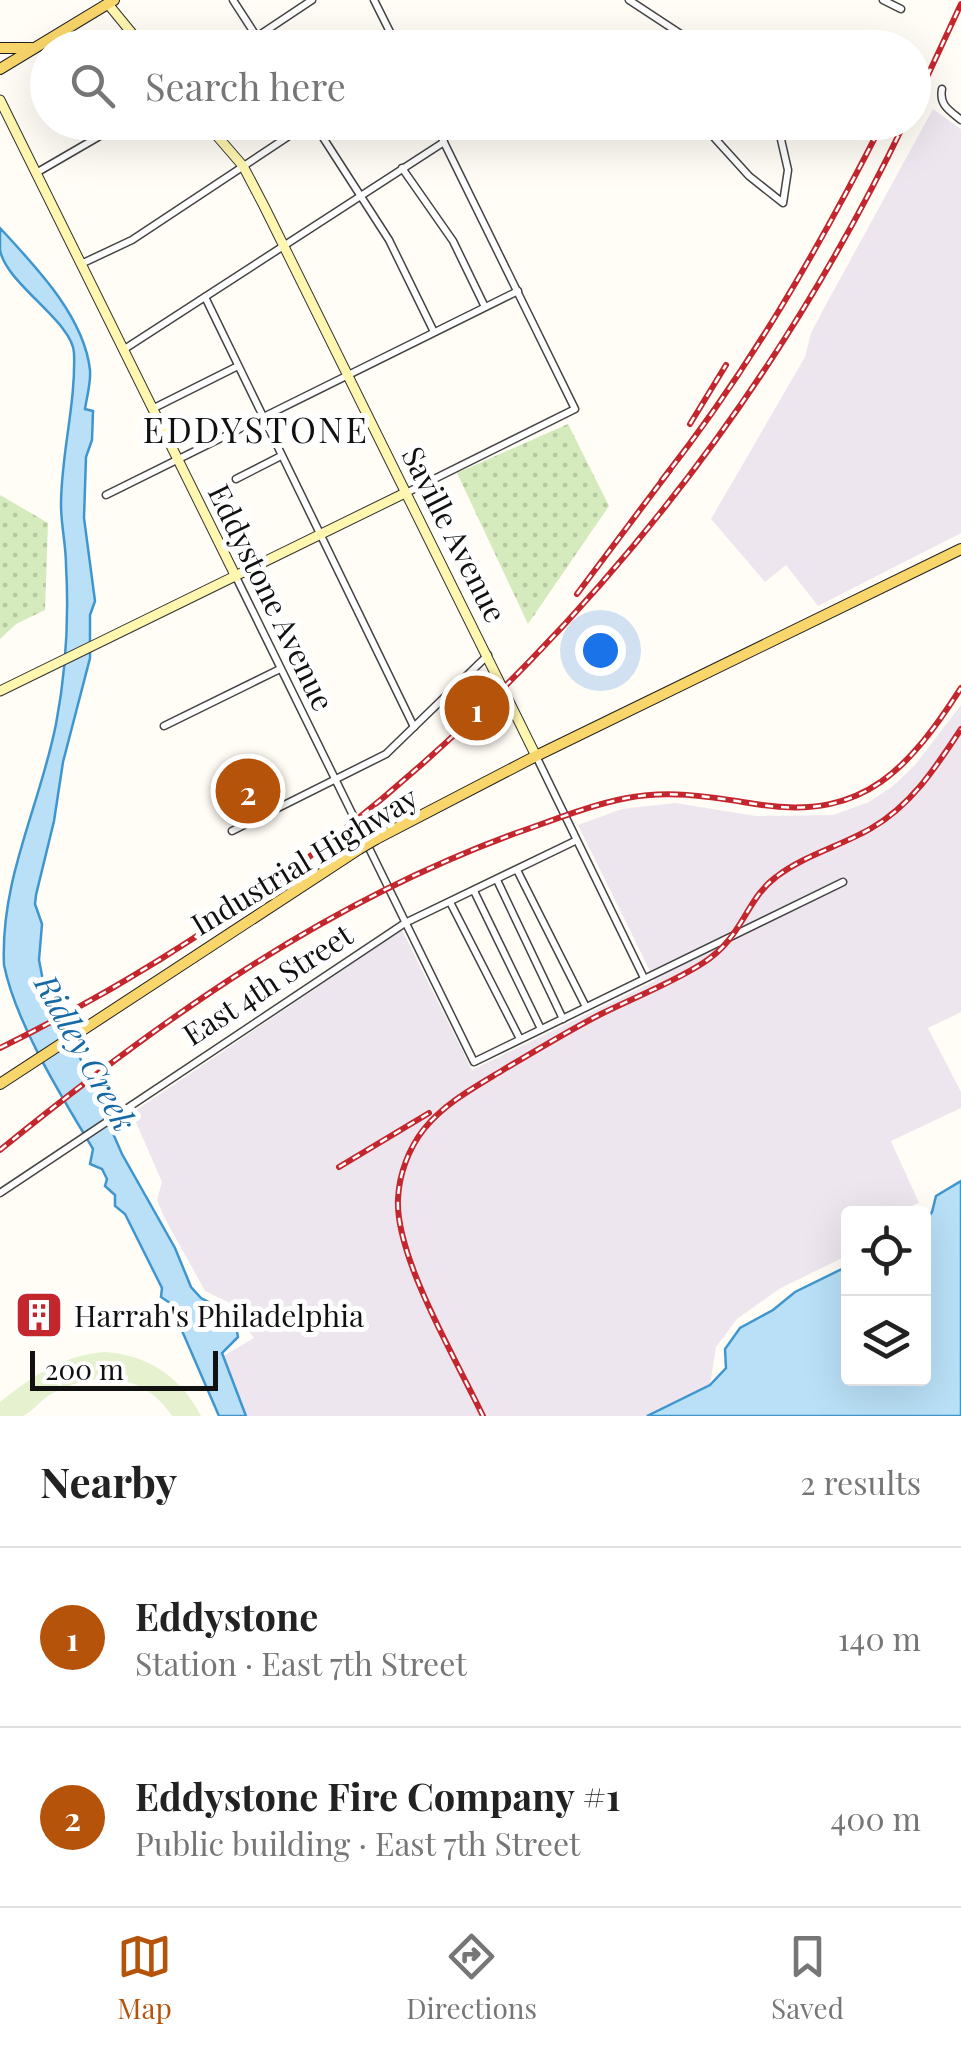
<!DOCTYPE html>
<meta charset="utf-8">
<style>
body{margin:0;font-family:"Playfair Display",serif;background:#f6f6f6;color:#222}
.controls{position:absolute;right:30px;bottom:30px;display:grid;overflow:hidden;border-radius:10px;box-shadow:0 10px 40px #0002}
.controls button{width:90px;height:90px;display:grid;place-items:center;padding:0;border:0;border-bottom:2px solid #e0e0e0;background:#fff;color:#222;font:50px sans-serif}
.scale{position:absolute;left:30px;bottom:25px;width:188px;box-sizing:border-box;padding-left:10px;border:5px solid #111;border-top:0;font-size:28px;line-height:35px;white-space:nowrap;color:#111;-webkit-text-stroke:8px #fff;paint-order:stroke}
.you{position:absolute;left:600px;top:650px;width:35px;height:35px;margin:-25px;border:8px solid #fff;border-radius:50%;background:#1a73e8;box-shadow:0 0 0 15px #1a73e833}
.badge{display:grid;place-items:center;width:65px;height:65px;border-radius:50%;background:#b45309;color:#fff;font-size:32px;font-weight:700}
.pin{position:absolute;translate:-50% -50%;border:5px solid #fff;box-shadow:0 2px 10px #0006}
.list{margin:0;padding:0;list-style:none}
h2{display:flex;justify-content:space-between;align-items:center;height:130px;margin:0;padding:0 40px;font-size:42px}
h2 small{font-size:32px;font-weight:400;color:#767676}
.list li{display:grid;grid-template-columns:65px 1fr auto;gap:30px;align-items:center;box-sizing:border-box;height:180px;padding:0 40px;border-top:2px solid #e0e0e0}
.list b{display:block;font-size:38px;white-space:nowrap}
.list p{margin:0;font-size:32px;white-space:nowrap;color:#767676}
.list em{font-size:32px;font-style:normal;color:#767676}
.icon{flex:none;width:55px;height:55px;fill:none;stroke:currentColor;stroke-width:2;stroke-linecap:round;stroke-linejoin:round}
.map{position:relative;flex:none;width:961px;height:1416px;overflow:hidden}
.search{position:absolute;background:#fff;box-shadow:0 10px 40px #0002;left:30px;right:30px;top:30px;height:110px;display:flex;align-items:center;gap:25px;box-sizing:border-box;padding:0 35px;border-radius:55px;color:#767676;font-size:38px}
.sheet{height:490px;background:#fff}
nav{display:flex;justify-content:space-around;align-items:center;box-sizing:border-box;height:140px;border-top:2px solid #e0e0e0;background:#fff;font-size:28px;color:#767676}
nav a{display:grid;justify-items:center;gap:5px}
nav .on{color:#b45309}
.map>svg:first-child{display:block}
.industrial{fill:#eee6ef}
.park{fill:url(#park-dots)}
.pitch{fill:#e6f2cf}
.water{fill:#b9e0f7;stroke:#3f96cf;stroke-width:2.5}
.lines{fill:none;stroke-linecap:round;stroke-linejoin:round}
.street-casing{stroke:#444;stroke-width:9}
.secondary-casing{stroke:#333;stroke-width:11}
.primary-casing{stroke:#222;stroke-width:12}
.street{stroke:#fff;stroke-width:6}
.secondary{stroke:#fff6b0;stroke-width:9}
.primary{stroke:#f9d66b;stroke-width:10}
.rail-casing{stroke:#c4262e;stroke-width:6}
.rail{stroke:#fff;stroke-width:2.5;stroke-dasharray:8;stroke-linecap:butt}
.primary-bridge-casing{stroke:#222;stroke-width:12;stroke-linecap:butt}
.primary-bridge{stroke:#f9d66b;stroke-width:10}
.labels{text-anchor:middle;dominant-baseline:central;stroke-width:10;stroke-linejoin:round;paint-order:stroke}
.street-label{font-size:30px;fill:#111;stroke:#fff}
.poi-label{font-size:30px;fill:#111;stroke:#fff;text-anchor:start}
.water-label{font-size:32px;font-style:italic;fill:#1768a6;stroke:#fff}
.quarter-label{font-size:35px;letter-spacing:2.5px;fill:#111;stroke:#fff}
</style>
<div class="map">
<svg width="961" height="1416" viewBox="0 0 961 1416">
<defs>
<pattern id="park-dots" width="8" height="8" patternUnits="userSpaceOnUse" patternTransform="scale(2.5)"><rect width="8" height="8" fill="#d5ebbd"/><path d="M2 2h.1M6 6h.1" fill="none" stroke="#b6c8a1" stroke-width="1.8" stroke-linecap="round"/></pattern>
</defs>
<rect width="100%" height="100%" fill="#fffdf5"/>
<g class="industrial">
<path d="M933 109 961 129V533L818 606 786 565 765 582 711 519 805 357 811 333 823 310Z"/>
<path d="M961 705V1012L928 1028 961 1092V1108L891 1141 919 1203 893 1213 848 1214V1255L779 1289 737 1319 716 1347 710 1385 647 1416H246L223 1356 254 1338 230 1303 205 1291 163 1215 157 1200 162 1182 132 1113 402 930 472 1070 655 981 578 825 622 809 675 803 756 816 833 815 869 802 893 786 915 765Z"/>
</g>
<g class="park">
<path d="M568 424 609 506 528 624 457 473Z"/>
<path d="M0 495 48 523 45 610 16 624 0 639Z"/>
</g>
<path class="pitch" d="M104 1352C147 1354 182 1378 201 1416H172C143 1371 91 1370 48 1396 40 1401 32 1412 23 1416 18 1416 6 1416 0 1416V1402C33 1376 61 1356 104 1352Z"/>
<g class="water">
<path d="M0 228C35 266 84 316 90 370 91 383 87 396 85 409L93 411 92 440 86 457 84 518 95 601 90 615V658L63 762 54 821 36 895 35 904 42 924 39 960 44 986 64 1021 122 1154 175 1248 191 1287 201 1298 234 1315 238 1337 222 1353 246 1416H219L170 1303 161 1297 162 1288 125 1214 115 1206V1195L105 1186 107 1179 102 1169 90 1164 93 1149C62 1097 16 1024 4 965 0 879 40 806 56 724 66 672 69 618 66 565 66 545 61 525 61 505 61 454 76 404 74 353 73 322 6 284 0 250 0 243 0 235 0 228Z"/>
<path d="M961 1181V1416H647L710 1385 726 1368 725 1349 740 1328 773 1310 795 1292 848 1266V1378H924V1224L932 1212 936 1196Z"/>
</g>
<g class="lines">
<g class="street-casing">
<g id="street">
<path d="M233 0 264 48"/>
<path d="M374 0 398 48"/>
<path d="M629 0 702 48"/>
<path d="M883 0 901 9"/>
<path d="M240 48 312 0"/>
<path d="M942 89C939 105 949 110 961 120"/>
<path d="M313 122 389 240 434 332"/>
<path d="M700 122 749 176 783 203 788 170 777 122"/>
<path d="M402 168 453 241 485 307"/>
<path d="M36 173 124 122"/>
<path d="M81 264 132 240 310 122"/>
<path d="M205 297 414 727"/>
<path d="M123 350 444 142"/>
<path d="M152 409 236 367"/>
<path d="M236 479 281 456"/>
<path d="M406 493 575 409 434 122"/>
<path d="M106 495 518 291"/>
<path d="M236 577 474 1062 843 882"/>
<path d="M164 726 280 669"/>
<path d="M536 756 644 978"/>
<path d="M232 831 386 754 488 655"/>
<path d="M517 870 586 1007"/>
<path d="M497 880 563 1019"/>
<path d="M474 891 541 1029"/>
<path d="M450 902 520 1039"/>
<path d="M0 1193 405 923 575 841"/>
</g>
</g>
<g class="secondary-casing">
<g id="secondary">
<path d="M108 4 144 48"/>
<path d="M0 100 236 577"/>
<path d="M205 122 243 166 264 206 536 756"/>
<path d="M0 691 405 493"/>
</g>
</g>
<g class="primary-casing">
<g id="primary">
<path d="M0 48H31"/>
<path d="M0 69 114 0"/>
<path d="M376 839 536 756 961 549"/>
<path d="M0 1084 359 849"/>
</g>
</g>
<use href="#street" class="street"/>
<use href="#secondary" class="secondary"/>
<use href="#primary" class="primary"/>
<g class="rail-casing">
<g id="rail">
<path d="M914 105 961 4"/>
<path d="M690 424 726 365"/>
<path d="M662 480C749 370 819 248 883 122"/>
<path d="M577 594 670 470"/>
<path d="M0 1048C397 853 714 520 905 122"/>
<path d="M0 1150C159 1021 325 902 519 832 554 820 590 805 627 798 673 789 716 798 762 805 865 820 910 767 961 688"/>
<path d="M339 1167 429 1113"/>
<path d="M483 1416C457 1361 395 1257 398 1199 399 1174 409 1148 424 1129 445 1103 475 1087 503 1070 535 1051 568 1031 601 1014 635 997 672 983 703 963 743 938 745 900 776 877 803 856 840 846 870 829 911 806 936 767 961 729"/>
</g>
</g>
<use href="#rail" class="rail"/>
<g class="primary-bridge-casing">
<path id="primary-bridge" d="M359 849 376 839"/>
</g>
<use href="#primary-bridge" class="primary-bridge"/>
</g>
<defs>
<g id="building-square" transform="scale(2.5)"><rect x="-9" y="-9" width="18" height="18" rx="4" fill="#c4262e" stroke="#fff"/><path d="M-4-6H4V6H1V3H-1V6H-4ZM-2.5-4.3h1.7v1.8h-1.7ZM.8-4.3h1.7v1.8H.8ZM-2.5-1h1.7V.8h-1.7ZM.8-1h1.7V.8H.8Z" fill="#fff"/></g>
</defs>
<g fill-rule="evenodd">
<use href="#building-square" x="39" y="1315"/>
</g>
<g class="labels">
<g class="street-label">
<text transform="translate(455 534) rotate(63)">Saville Avenue</text>
<text transform="translate(272 597) rotate(64)">Eddystone Avenue</text>
<text transform="translate(304 860) rotate(-31)">Industrial Highway</text>
<text transform="translate(267 984) rotate(-33)">East 4th Street</text>
</g>
<g class="poi-label">
<text x="74" y="1315">Harrah's Philadelphia</text>
</g>
<g class="water-label">
<text transform="translate(87 1052) rotate(61)">Ridley Creek</text>
</g>
<g class="quarter-label">
<text x="256" y="428">EDDYSTONE</text>
</g>
</g>
</svg>
<div class="controls">
<button><svg class="icon" aria-label="locate" viewBox="0 0 24 24"><circle cx="12" cy="12" r="6"/><path d="M12 2v4M12 18v4M2 12h4M18 12h4"/></svg></button>
<button><svg class="icon" aria-label="layers" viewBox="0 0 24 24"><path d="M12 4l9 5-9 5-9-5zM3 14l9 5 9-5"/></svg></button>
</div>
<div class="scale">200 m</div>
<div class="you"></div>
<div class="pin badge" style="left:477px;top:708px">1</div>
<div class="pin badge" style="left:248px;top:791px">2</div>
<div class="search"><svg class="icon" aria-label="search" viewBox="0 0 24 24"><circle cx="10" cy="10" r="6"/><path d="M15 15l6 6"/></svg>Search here</div>
</div>
<section class="sheet">
<h2>Nearby<small>2 results</small></h2>
<ul class="list">
<li><span class="badge">1</span><div><b>Eddystone</b><p>Station · East 7th Street</p></div><em>140 m</em></li>
<li><span class="badge">2</span><div><b>Eddystone Fire Company #1</b><p>Public building · East 7th Street</p></div><em>400 m</em></li>
</ul>
</section>
<nav>
<a class="on"><svg class="icon" aria-label="map" viewBox="0 0 24 24"><path d="M3 6l6-2 6 2 6-2v14l-6 2-6-2-6 2zM9 4v14M15 6v14"/></svg>Map</a>
<a><svg class="icon" aria-label="directions" viewBox="0 0 24 24"><path d="M12 3l9 9-9 9-9-9zM9 14v-3h6M13 9l2 2-2 2"/></svg>Directions</a>
<a><svg class="icon" aria-label="saved" viewBox="0 0 24 24"><path d="M7 4h10v16l-5-4-5 4z"/></svg>Saved</a>
</nav>
